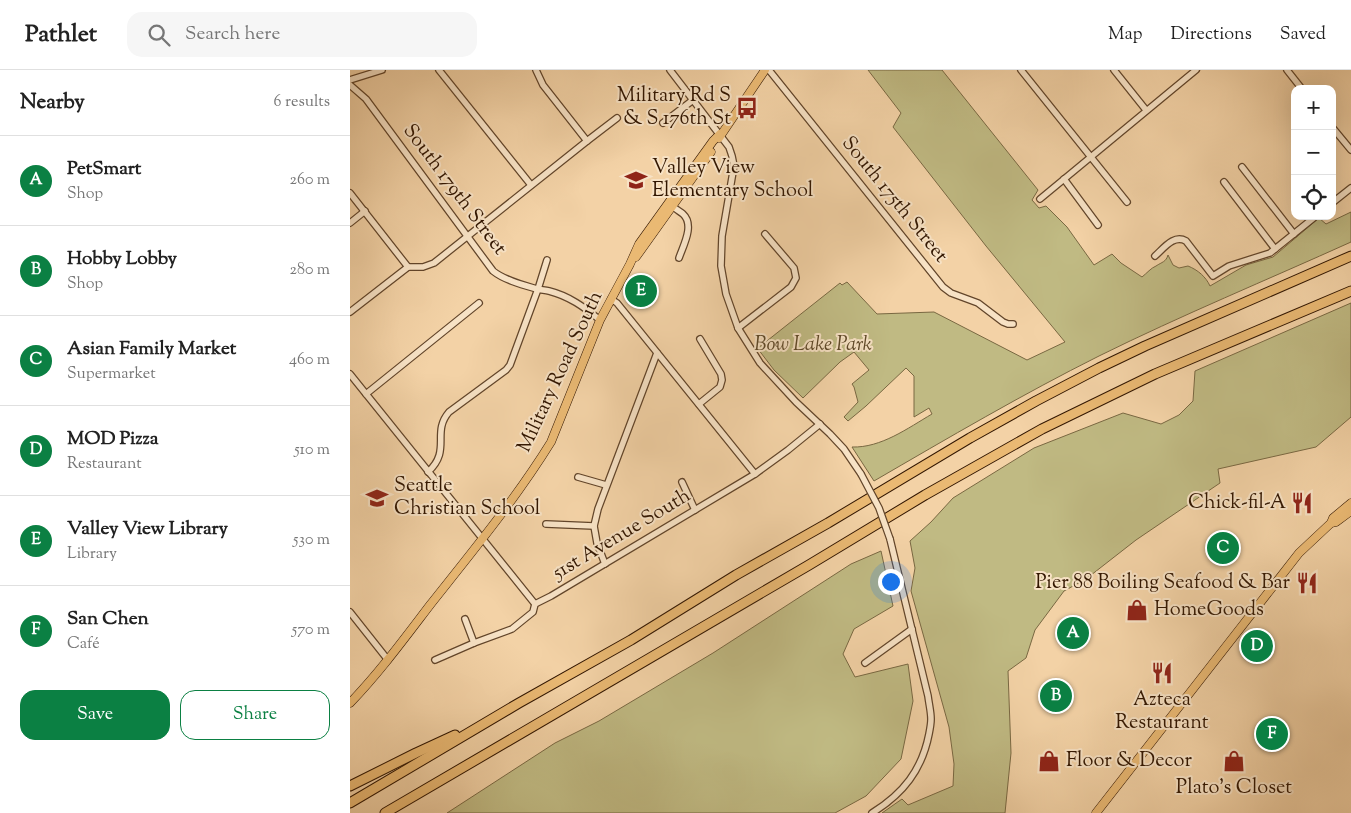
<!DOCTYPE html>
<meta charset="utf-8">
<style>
body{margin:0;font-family:"Sorts Mill Goudy",serif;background:#f6f6f6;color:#222}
.controls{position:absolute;right:15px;top:15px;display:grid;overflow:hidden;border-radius:10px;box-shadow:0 5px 20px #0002}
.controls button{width:45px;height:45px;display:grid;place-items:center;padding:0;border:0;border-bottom:1px solid #e0e0e0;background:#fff;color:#222;font:25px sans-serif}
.you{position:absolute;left:540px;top:511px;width:18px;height:18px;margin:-12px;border:4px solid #fff;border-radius:50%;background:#1a73e8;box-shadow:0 0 0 8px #1a73e833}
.badge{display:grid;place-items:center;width:32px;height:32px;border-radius:50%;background:#0b8043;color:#fff;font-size:16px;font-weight:700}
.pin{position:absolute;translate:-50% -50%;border:2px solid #fff;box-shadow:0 1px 5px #0006}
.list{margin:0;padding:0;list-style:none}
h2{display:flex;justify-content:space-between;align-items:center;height:65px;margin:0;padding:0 20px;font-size:21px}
h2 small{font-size:16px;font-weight:400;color:#767676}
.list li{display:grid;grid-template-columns:32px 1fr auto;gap:15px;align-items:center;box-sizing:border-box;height:90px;padding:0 20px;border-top:1px solid #e0e0e0}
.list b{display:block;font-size:19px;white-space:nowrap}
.list p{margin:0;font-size:16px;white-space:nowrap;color:#767676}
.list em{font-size:16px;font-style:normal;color:#767676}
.actions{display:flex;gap:10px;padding:15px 20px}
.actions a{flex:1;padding:11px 0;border:1px solid #0b8043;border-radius:15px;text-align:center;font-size:18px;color:#0b8043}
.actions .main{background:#0b8043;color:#fff}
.icon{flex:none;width:28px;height:28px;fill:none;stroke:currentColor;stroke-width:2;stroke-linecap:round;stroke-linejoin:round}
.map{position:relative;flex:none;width:1001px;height:743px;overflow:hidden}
header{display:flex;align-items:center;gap:30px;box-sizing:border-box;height:70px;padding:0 25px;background:#fff;border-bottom:1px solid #e0e0e0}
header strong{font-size:24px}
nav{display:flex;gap:28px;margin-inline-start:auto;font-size:18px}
.search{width:350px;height:45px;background:#f6f6f6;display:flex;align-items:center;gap:12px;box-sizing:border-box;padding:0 18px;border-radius:15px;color:#767676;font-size:19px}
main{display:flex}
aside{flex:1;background:#fff}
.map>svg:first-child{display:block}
.green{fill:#c0ba83;stroke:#796842}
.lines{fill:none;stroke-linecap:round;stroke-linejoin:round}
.minor-casing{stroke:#62452a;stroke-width:8}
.major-casing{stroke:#321600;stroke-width:9}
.highway-casing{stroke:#321600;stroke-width:11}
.minor{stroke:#f7e2c5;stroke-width:5.5}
.major{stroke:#eab973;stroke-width:8}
.highway{stroke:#eab973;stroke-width:9}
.minor-bridge-casing{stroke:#62452a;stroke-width:8;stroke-linecap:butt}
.minor-bridge{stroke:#f7e2c5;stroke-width:5.5}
.labels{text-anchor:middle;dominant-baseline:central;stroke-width:4;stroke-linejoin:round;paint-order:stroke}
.poi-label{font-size:20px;fill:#321600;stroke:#f7e2c5;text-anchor:start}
.street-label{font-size:20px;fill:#321600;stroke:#f7e2c5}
.park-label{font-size:20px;font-style:italic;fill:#5d4727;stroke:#f7e2c5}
</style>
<header>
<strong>Pathlet</strong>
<div class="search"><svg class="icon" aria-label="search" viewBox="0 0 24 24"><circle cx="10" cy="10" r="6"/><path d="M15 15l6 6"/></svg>Search here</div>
<nav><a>Map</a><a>Directions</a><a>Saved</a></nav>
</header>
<main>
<aside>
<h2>Nearby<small>6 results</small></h2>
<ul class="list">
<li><span class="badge">A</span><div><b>PetSmart</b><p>Shop</p></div><em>260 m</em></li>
<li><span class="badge">B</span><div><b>Hobby Lobby</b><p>Shop</p></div><em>280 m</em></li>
<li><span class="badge">C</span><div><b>Asian Family Market</b><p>Supermarket</p></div><em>460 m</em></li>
<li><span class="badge">D</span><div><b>MOD Pizza</b><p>Restaurant</p></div><em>510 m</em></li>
<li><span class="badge">E</span><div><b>Valley View Library</b><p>Library</p></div><em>530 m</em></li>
<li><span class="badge">F</span><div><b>San Chen</b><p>Café</p></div><em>570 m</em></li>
</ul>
<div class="actions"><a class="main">Save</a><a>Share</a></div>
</aside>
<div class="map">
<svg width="1001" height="743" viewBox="0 0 1001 743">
<rect width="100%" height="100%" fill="#f3d2a6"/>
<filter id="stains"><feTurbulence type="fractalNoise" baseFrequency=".004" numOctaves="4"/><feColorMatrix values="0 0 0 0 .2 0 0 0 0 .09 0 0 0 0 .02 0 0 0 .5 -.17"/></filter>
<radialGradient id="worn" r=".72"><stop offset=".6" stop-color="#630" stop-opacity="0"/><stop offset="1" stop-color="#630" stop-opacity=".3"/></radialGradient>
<g class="green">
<path d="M518 0H592L688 120 682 130 689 138 696 136 717 157 744 195 762 184 771 193 792 207C797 203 801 198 806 196 812 192 816 192 818 185L823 195 829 198 838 196C848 200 856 207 860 216L896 195 923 187 969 148 976 154 1001 142V172C917 210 832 245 749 286 673 324 598 368 524 411L502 377C531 378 558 358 582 344L579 338 564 347V306L556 298 516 336 498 351 494 347 508 332 504 317 502 314 519 300 504 282 490 292 453 328 424 300 408 279V278L490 213 492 215 497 212 527 244 584 242 677 290 715 272 636 176 543 57 551 43Z"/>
<path d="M1001 233V347L966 377 868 399 870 413 786 470 736 509 714 521 685 560 676 588 658 601 661 683 655 743H532L552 729 558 735 603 716 604 694 599 657 561 521 565 498 560 471 581 452 603 428 684 378 773 343 811 354 829 345 843 331 845 301Z"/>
<path d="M531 481 543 536 504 559 493 584 505 607 558 594 563 631 551 689 516 726 485 743H97L205 673 249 651 363 583 501 494Z"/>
</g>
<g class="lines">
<g class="minor-casing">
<g id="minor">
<path d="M89 0 181 115"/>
<path d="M186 0 193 15 237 71"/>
<path d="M320 0 379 77 382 86 384 96 372 166 371 196 376 224 388 258 410 293 446 332 480 364 494 379 511 404"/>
<path d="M419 0 593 217 601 223 628 233 653 252 658 254H663"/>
<path d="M671 0 777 132"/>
<path d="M764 0 796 40"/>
<path d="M937 0 952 19"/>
<path d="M0 10 32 0"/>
<path d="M0 15 16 29 143 201C154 210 173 215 187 219 191 220 195 220 199 221 219 226 234 237 250 250"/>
<path d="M313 53 343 30"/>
<path d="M982 57 1001 80"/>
<path d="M892 97 944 164"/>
<path d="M714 109 748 155"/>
<path d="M874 112 925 179"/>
<path d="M0 123 58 197"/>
<path d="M690 129 846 0"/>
<path d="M982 133 1001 118"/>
<path d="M320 134C324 138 329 141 333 144 345 155 333 176 329 188"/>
<path d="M0 153 15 141"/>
<path d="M805 186C814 178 824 164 836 171L863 206 879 196 920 183 966 146"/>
<path d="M261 229 267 233 405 404"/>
<path d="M0 242 58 197H73L84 193 237 71 267 48"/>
<path d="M388 258 441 217 446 208 444 198 415 164"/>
<path d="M0 304 185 534"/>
<path d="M16 324 129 233"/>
<path d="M349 334 370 317 372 310 371 304 350 269"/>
<path d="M78 402C102 380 81 363 99 342L156 300 160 295 188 219 197 190"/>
<path d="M228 407 256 415"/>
<path d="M332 412 345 440"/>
<path d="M196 454 244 456"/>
<path d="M255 494 247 473 244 456 248 439 307 283"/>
<path d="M0 542 38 590"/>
<path d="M115 549 124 573"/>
<path d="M85 590 124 573 162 559 183 542 185 534 201 526 405 404 438 380 470 354"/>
<path d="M515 593 562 559"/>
<path d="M522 743C553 724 572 700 579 664 580 659 581 654 581 649 581 642 579 634 578 626L540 469"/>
</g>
</g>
<g class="major-casing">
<g id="major">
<path d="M369 68 415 0"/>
<path d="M286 187 361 82"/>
<path d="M981 453 983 448 1001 433"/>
<path d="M0 633C29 603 54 569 80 535 122 482 165 430 201 372L250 250 280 194 289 174 363 71 370 64"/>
<path d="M746 743 949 483 981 453 986 452 1001 441"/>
</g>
</g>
<g class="highway-casing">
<g id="highway">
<path d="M0 716 66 683 105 665"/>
<path d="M0 733 169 633 281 570 386 505 478 453 620 368 686 331 749 298 795 276 1001 186"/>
<path d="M35 743 459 495 575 425 692 359 805 304 1001 221"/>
</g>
</g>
<use href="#minor" class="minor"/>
<use href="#major" class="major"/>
<use href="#highway" class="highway"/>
<g class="minor-bridge-casing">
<path id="minor-bridge" d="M511 404 529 438 540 469"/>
</g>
<use href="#minor-bridge" class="minor-bridge"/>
</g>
<defs>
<g id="bus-bare" transform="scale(1.725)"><path d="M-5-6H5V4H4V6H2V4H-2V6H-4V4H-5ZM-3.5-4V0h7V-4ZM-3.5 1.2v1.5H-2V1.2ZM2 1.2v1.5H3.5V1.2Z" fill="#8f2418" stroke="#f7e2c5" stroke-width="2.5" paint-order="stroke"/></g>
<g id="school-bare" transform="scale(1.725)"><path d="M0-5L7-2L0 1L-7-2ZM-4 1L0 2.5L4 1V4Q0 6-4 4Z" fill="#8f2418" stroke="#f7e2c5" stroke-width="2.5" paint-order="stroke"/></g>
<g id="restaurant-bare" transform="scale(1.725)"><path d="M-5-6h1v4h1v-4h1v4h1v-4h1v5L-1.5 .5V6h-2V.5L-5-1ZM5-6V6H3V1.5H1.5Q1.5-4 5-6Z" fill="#8f2418" stroke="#f7e2c5" stroke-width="2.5" paint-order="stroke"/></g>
<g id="shop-bare" transform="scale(1.725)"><path d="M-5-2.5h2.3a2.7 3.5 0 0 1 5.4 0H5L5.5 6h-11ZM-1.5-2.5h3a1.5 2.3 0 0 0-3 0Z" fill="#8f2418" stroke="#f7e2c5" stroke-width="2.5" paint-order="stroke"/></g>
</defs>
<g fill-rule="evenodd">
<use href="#bus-bare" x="397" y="38"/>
<use href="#school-bare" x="286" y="110"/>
<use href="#school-bare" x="27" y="428"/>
<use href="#restaurant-bare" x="952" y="433"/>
<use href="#restaurant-bare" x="957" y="513"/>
<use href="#shop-bare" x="787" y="540"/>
<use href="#restaurant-bare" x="812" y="603"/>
<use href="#shop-bare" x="699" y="691"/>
<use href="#shop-bare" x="884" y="691"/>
</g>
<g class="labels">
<g class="poi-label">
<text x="381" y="26" text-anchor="end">Military Rd S<tspan x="381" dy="23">&amp; S 176th St</tspan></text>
<text x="302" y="98">Valley View<tspan x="302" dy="23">Elementary School</tspan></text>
<text x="44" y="416">Seattle<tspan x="44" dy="23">Christian School</tspan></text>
<text x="936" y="433" text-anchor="end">Chick-fil-A</text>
<text x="940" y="513" text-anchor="end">Pier 88 Boiling Seafood &amp; Bar</text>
<text x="804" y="540">HomeGoods</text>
<text x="812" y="630" text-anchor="middle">Azteca<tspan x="812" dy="23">Restaurant</tspan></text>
<text x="716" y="691">Floor &amp; Decor</text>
<text x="884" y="718" text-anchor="middle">Plato's Closet</text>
</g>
<g class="street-label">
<text transform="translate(104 120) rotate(53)">South 179th Street</text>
<text transform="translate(544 130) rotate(51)">South 175th Street</text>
<text transform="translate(211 302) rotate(-65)">Military Road South</text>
<text transform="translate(272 465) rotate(-31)">51st Avenue South</text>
</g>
<g class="park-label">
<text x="463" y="275">Bow Lake Park</text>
</g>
</g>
<rect width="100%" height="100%" filter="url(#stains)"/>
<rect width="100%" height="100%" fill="url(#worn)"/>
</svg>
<div class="controls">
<button>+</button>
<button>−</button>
<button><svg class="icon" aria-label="locate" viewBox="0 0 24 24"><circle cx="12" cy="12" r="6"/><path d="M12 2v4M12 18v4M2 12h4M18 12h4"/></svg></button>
</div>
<div class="you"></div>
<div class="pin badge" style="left:723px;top:563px">A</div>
<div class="pin badge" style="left:706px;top:626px">B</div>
<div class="pin badge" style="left:873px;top:478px">C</div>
<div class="pin badge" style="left:907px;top:576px">D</div>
<div class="pin badge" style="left:291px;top:221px">E</div>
<div class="pin badge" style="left:922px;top:664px">F</div>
</div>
</main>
